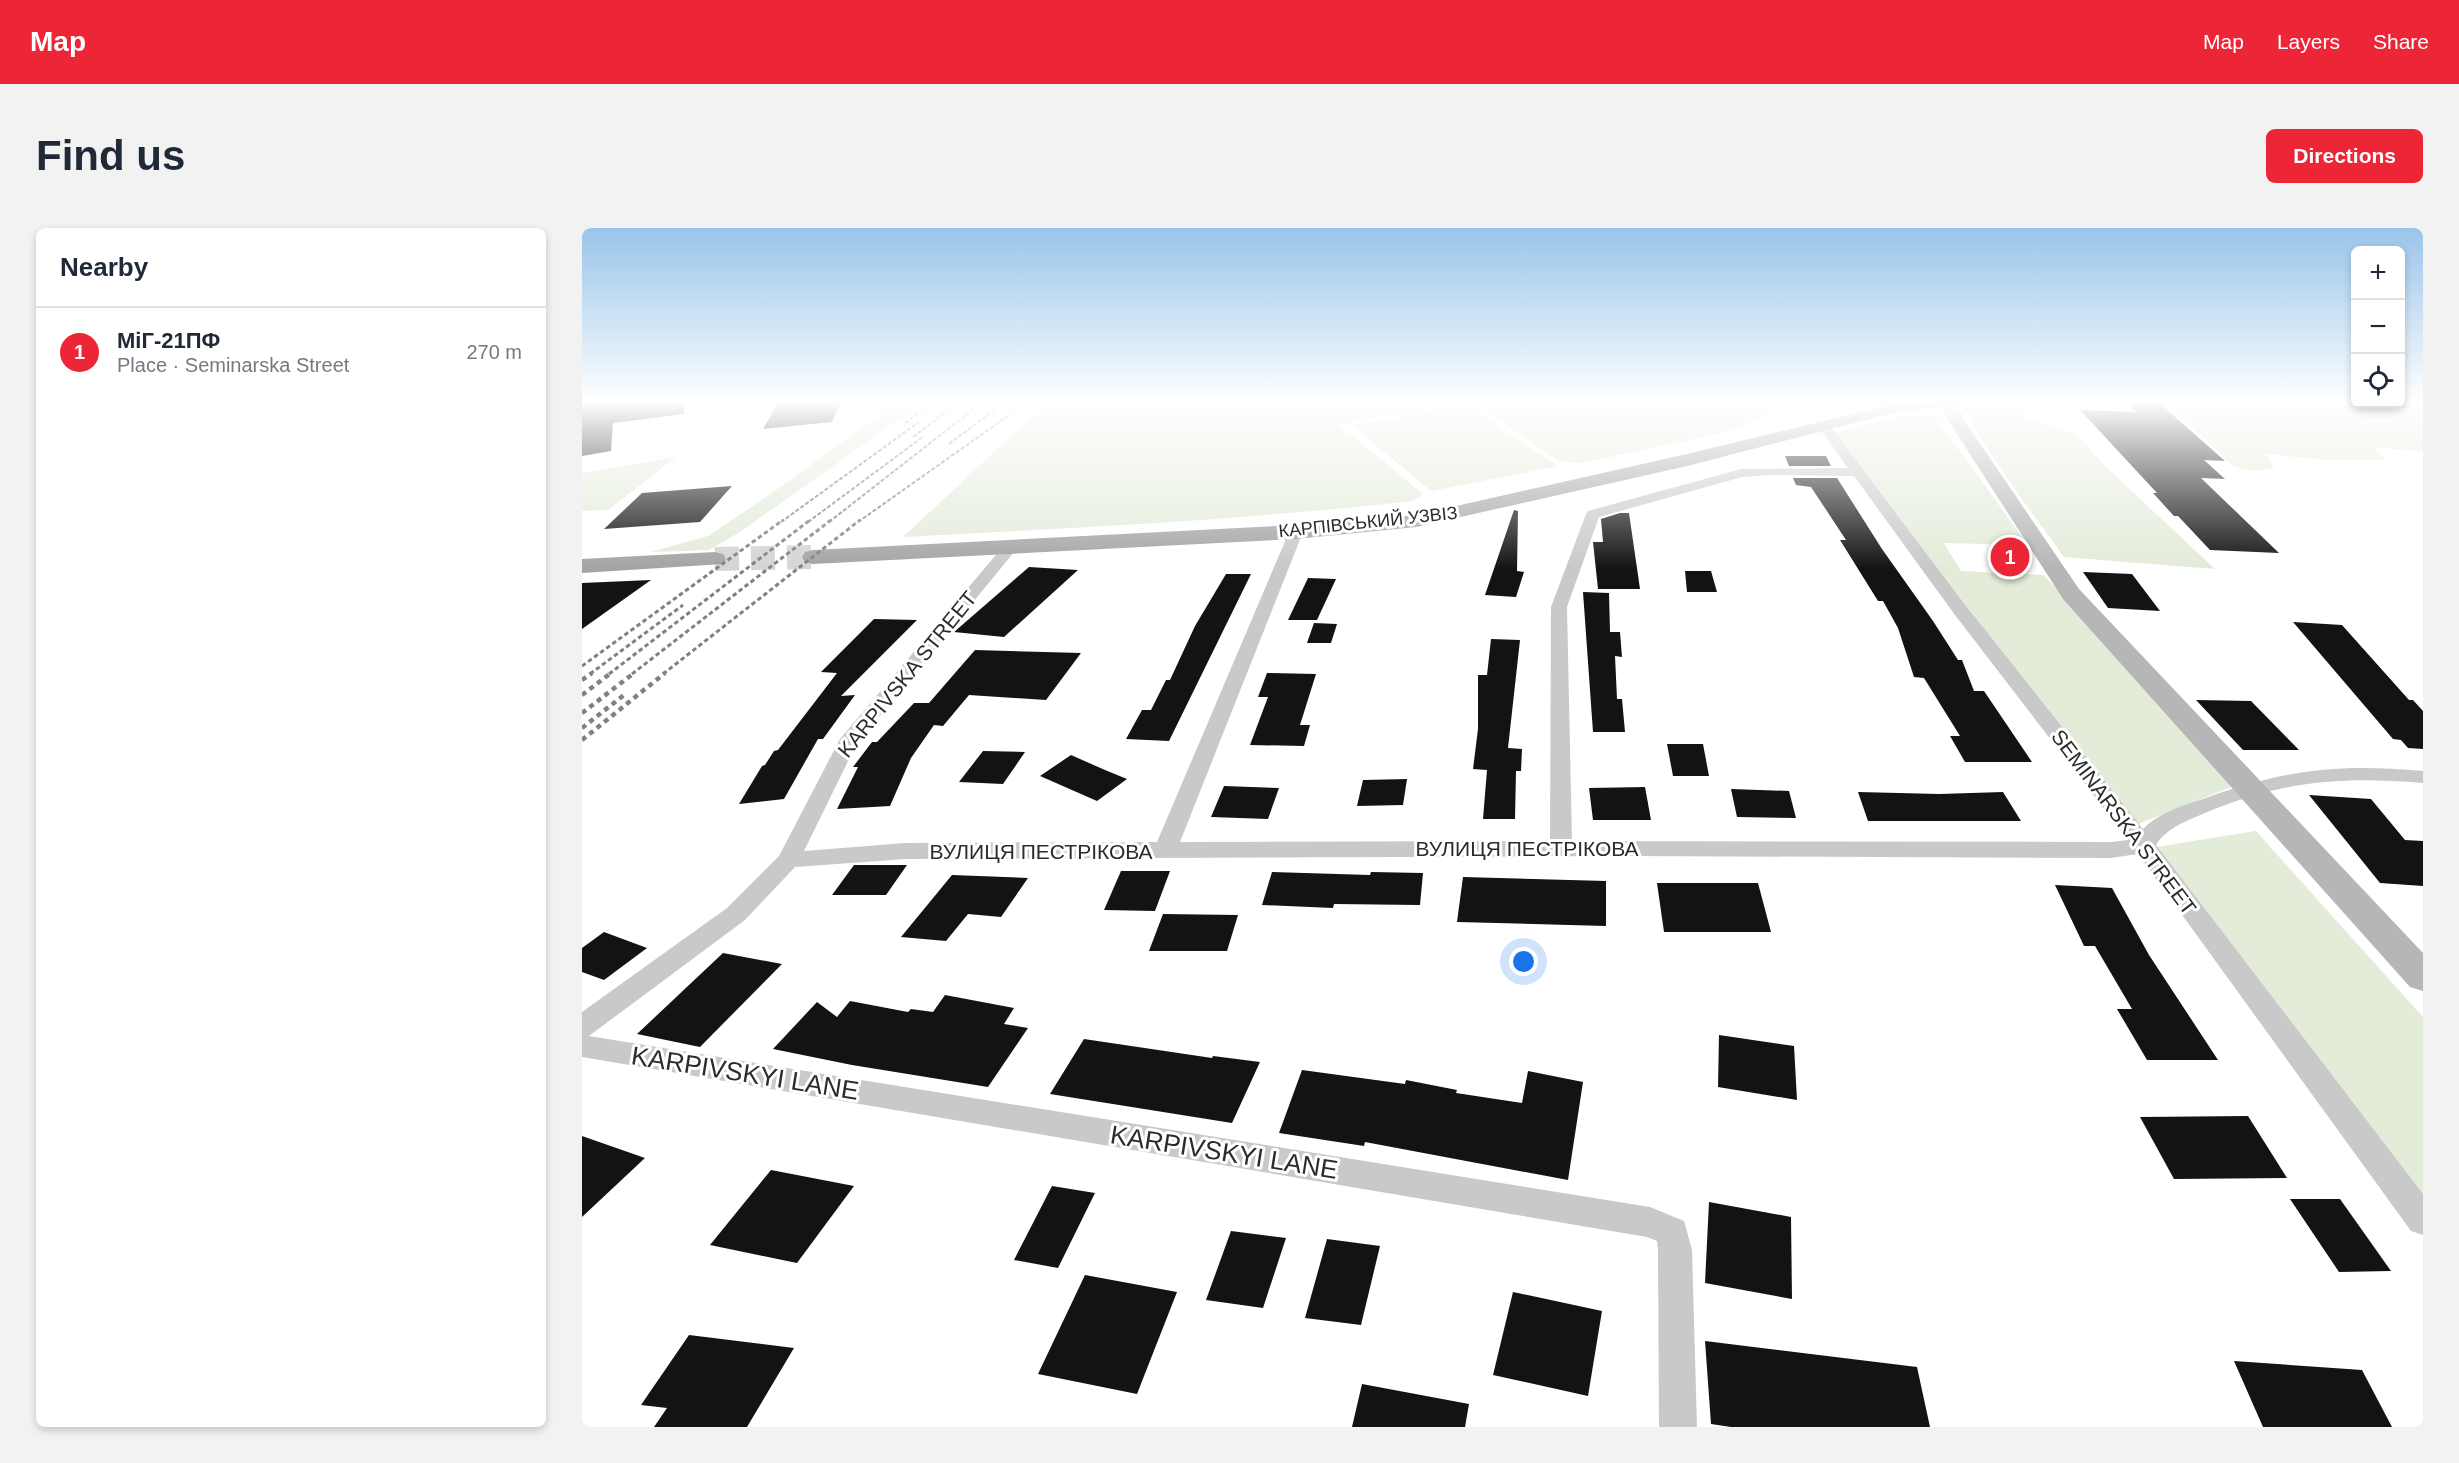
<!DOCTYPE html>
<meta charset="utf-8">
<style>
body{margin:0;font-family:Helvetica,sans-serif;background:#f2f2f3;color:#1f2937}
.controls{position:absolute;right:18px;top:18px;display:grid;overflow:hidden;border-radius:9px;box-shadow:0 3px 9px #0003}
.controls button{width:54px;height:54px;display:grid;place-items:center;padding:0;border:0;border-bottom:2px solid #e0e1e3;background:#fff;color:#1f2937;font:30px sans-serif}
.you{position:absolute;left:942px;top:734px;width:21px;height:21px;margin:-15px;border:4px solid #fff;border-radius:50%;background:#1a73e8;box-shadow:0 0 0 9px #1a73e833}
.badge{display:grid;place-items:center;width:39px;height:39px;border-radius:50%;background:#ec2637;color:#fff;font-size:20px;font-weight:700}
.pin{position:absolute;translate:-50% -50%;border:3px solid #fff;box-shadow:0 2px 6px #0006}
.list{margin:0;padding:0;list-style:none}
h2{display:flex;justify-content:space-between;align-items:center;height:78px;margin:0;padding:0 24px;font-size:26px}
h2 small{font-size:20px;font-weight:400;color:#747a83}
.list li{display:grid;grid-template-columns:39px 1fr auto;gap:18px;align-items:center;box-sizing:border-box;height:90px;padding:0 24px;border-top:2px solid #e0e1e3}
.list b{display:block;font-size:22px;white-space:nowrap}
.list p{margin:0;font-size:20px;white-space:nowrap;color:#747a83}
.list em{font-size:20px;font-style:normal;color:#747a83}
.icon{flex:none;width:33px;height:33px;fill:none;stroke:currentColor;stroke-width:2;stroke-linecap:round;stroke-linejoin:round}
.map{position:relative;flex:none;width:1841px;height:1199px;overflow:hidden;border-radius:9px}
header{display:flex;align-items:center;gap:36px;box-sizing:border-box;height:84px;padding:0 30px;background:#ec2637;color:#fff}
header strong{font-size:28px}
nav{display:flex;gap:33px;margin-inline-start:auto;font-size:21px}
.intro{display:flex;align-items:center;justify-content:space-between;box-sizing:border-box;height:144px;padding:0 36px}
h1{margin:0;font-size:42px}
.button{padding:15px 27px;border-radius:9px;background:#ec2637;color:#fff;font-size:21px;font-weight:700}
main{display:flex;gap:36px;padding:0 36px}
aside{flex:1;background:#fff;border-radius:9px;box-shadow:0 3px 9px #0003}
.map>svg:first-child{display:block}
.green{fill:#e3ebd9}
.building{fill:#131313}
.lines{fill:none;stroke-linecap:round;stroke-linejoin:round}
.primary-tunnel{stroke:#d5d5d5;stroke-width:24;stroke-dasharray:24 12;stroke-linecap:butt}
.street{fill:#c9c9c9;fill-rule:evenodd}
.secondary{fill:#b6b6b6;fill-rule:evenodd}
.primary{fill:#a4a4a4;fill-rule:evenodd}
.rail-far2{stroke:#818181;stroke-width:2;stroke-dasharray:4 2;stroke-linecap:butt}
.rail-far1{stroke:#818181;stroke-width:3;stroke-dasharray:4.5 3;stroke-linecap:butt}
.rail{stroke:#818181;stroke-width:4.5;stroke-dasharray:5 4.5;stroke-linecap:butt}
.labels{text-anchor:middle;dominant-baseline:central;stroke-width:6;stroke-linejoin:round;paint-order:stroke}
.far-street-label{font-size:18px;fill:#2c2c2c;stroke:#fff}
.street-label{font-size:21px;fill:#2c2c2c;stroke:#fff}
.near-street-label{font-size:26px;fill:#2c2c2c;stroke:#fff}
</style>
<header>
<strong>Map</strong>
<nav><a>Map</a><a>Layers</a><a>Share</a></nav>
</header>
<div class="intro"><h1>Find us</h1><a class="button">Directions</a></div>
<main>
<aside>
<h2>Nearby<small></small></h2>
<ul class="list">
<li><span class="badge">1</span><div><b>МіГ-21ПФ</b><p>Place · Seminarska Street</p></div><em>270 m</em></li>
</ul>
</aside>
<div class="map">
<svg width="1841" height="1199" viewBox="0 0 1841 1199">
<rect width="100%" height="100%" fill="#fff"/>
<g class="green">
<path d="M317 173H343L158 304 127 322 69 324 126 308 200 258Z"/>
<path d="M471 173H1154L1186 186 1145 204 1000 235 977 233 890 174H873L757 197 841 266 830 273C660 292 491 300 321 309L440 198Z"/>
<path d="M1382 173H1536L1541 179 1534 181 1447 178 1438 182 1447 192 1495 206 1522 237 1633 341 1482 329C1467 308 1378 189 1382 173Z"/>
<path d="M1583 173H1773L1774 176H1818L1819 173H1841V224L1791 219 1804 232H1746L1684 226 1692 239C1677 244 1665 244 1650 237Z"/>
<path d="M885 177 976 238 849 263 770 197Z"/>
<path d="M1320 187 1353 189 1446 317 1362 315 1379 343 1462 347 1649 559 1551 598 1254 205Z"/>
<path d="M94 229 26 282 0 283V245Z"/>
<path d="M1674 603 1841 789V974L1574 619Z"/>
</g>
<g class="building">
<path d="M0 173H101L102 186 31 195 29 223 0 228Z"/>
<path d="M197 173H259L250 194 181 201Z"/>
<path d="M1542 173H1575L1643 233 1622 232 1643 251 1619 250 1697 325 1628 322 1596 288H1592L1571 265H1575L1498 182 1555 184Z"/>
<path d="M1203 228H1244L1249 238H1207Z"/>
<path d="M1211 250H1255L1300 321 1351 393 1376 432H1380L1392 463H1402L1450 534H1383L1368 508H1378L1342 450 1332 449 1316 400 1301 373H1296L1258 312H1264L1229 259 1214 257Z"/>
<path d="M150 258 118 294 22 301 60 265Z"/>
<path d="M932 282 936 283 935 343 942 344 934 369 903 367Z"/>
<path d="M1038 285H1047L1058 361H1016L1011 314H1021L1019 291Z"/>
<path d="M447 339 496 342 422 409 372 404Z"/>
<path d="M1103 343H1129L1135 364H1105Z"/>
<path d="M1501 344 1550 346 1578 383 1526 380Z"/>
<path d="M644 346H669L587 513 544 511 560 482H569L584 452H588L613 398Z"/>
<path d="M726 350 754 351 735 392H706Z"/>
<path d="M69 352 0 401V355Z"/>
<path d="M1001 364 1027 365 1028 404H1038L1040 429 1033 428 1035 471H1040L1043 504H1011Z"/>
<path d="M292 391 335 392 259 468 273 467 241 511H236L202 571 157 576 180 538 183 537 192 523 196 522 255 445 239 444Z"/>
<path d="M1711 394 1760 397 1827 472H1831L1841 483V521L1826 520 1819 512 1811 511Z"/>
<path d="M732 395 755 396 749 415H725Z"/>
<path d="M909 411 938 412 926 520 940 521 939 543H934L933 591H901L905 542 891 541 896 501V447H905Z"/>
<path d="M393 422 499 425 464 472 387 467 361 498 352 497 329 530 308 578 255 581 276 539H271L290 514H295L332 475H347Z"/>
<path d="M685 445 734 446 718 497H728L722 518 668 517 686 469H676Z"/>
<path d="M1614 472 1669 473 1717 522H1661Z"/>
<path d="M1085 516H1121L1127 548H1091Z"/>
<path d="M401 523 443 524 421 556 377 554Z"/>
<path d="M489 527 523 542 545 551 515 573 458 548Z"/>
<path d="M825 551 821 577 775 578 781 552Z"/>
<path d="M642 558 697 560 686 591 629 589Z"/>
<path d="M1063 559 1069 592H1011L1007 560Z"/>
<path d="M1149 561 1207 563 1214 590 1155 589Z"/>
<path d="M1276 564 1357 566 1421 564 1439 593H1286Z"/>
<path d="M1727 567 1789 571 1823 612 1841 613V658L1798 655Z"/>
<path d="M272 637H325L304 667H250Z"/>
<path d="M539 643H588L573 683 522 682Z"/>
<path d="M690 644 788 647 789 644 841 645 838 677 752 676 751 680 680 677Z"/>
<path d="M370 647 446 650 419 689 386 686 364 713 319 709Z"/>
<path d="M881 649 1024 653V698L875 694Z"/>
<path d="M1075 655H1176L1189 704H1082Z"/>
<path d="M1473 657 1530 660 1567 727 1636 832H1565L1535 781H1550L1513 718H1502Z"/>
<path d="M581 686 656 687 645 723H567Z"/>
<path d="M22 704 65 720 22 752 0 744V720Z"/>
<path d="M141 725 200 736 118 819 55 806Z"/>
<path d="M363 767 432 780 422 796 446 800 406 859 270 837 191 821 235 774 255 789 268 773 326 784 329 781 351 784Z"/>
<path d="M1137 807 1212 818 1215 872 1136 859Z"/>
<path d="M502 811 630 830 631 828 678 834 650 895 468 866Z"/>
<path d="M720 842 823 856 824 852 875 862 874 865 940 875 946 843 1001 854 986 952 783 914 782 918 697 905Z"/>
<path d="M1666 888 1705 950 1592 951 1558 889Z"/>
<path d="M0 908 63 930 0 989Z"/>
<path d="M189 942 272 958 215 1035 128 1017Z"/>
<path d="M470 958 513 965 476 1040 432 1032Z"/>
<path d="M1708 971H1758L1809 1043 1757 1044Z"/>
<path d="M1127 974 1209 989 1210 1071 1123 1055Z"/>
<path d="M649 1003 704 1010 681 1080 624 1072Z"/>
<path d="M745 1011 798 1018 779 1097 723 1090Z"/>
<path d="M503 1047 595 1064 555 1166 456 1146Z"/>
<path d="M931 1064 1020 1083 1006 1168 911 1147Z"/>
<path d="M107 1107 212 1120 165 1199H72L85 1180 59 1177Z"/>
<path d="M1123 1113 1335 1139 1348 1199H1149L1129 1196Z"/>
<path d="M1652 1133 1780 1142 1810 1199H1681Z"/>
<path d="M780 1156 887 1176 883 1199H770Z"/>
</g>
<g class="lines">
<path class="primary-tunnel" d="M133 331 231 329"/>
<path class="street" d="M1242 194 1246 195 1385 379 1561 601C1575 586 1599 578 1618 572 1700 542 1754 535 1841 543V555C1759 548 1700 553 1623 585 1605 593 1584 600 1574 617L1841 966V1007L1829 1003 1556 626 1529 630 1047 628 324 631 213 639 163 692 7 808 1068 979 1102 993 1110 1022 1115 1199H1077L1076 1022 1075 1013 1065 1009 0 829V784L145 680 197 628 258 511 424 315H434L437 318 274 517 222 623 324 615 575 614 707 304 714 300 721 304 598 614 968 613 969 379 1004 286 1006 283 1159 241 1266 240 1236 198ZM1190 247 1272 248 1373 387 1546 612 1529 614 990 613 985 379 1017 289 1160 249Z"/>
<path class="secondary" d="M1357 173H1373L1384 195 1497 361 1841 725V763L1828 759 1481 371 1368 195Z"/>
<g class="primary">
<path d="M1325 173H1373L1365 178 1315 184 1105 238 834 299 714 311 231 336 223 334 220 329 223 324 231 322 714 297 834 287 1105 226Z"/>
<path d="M133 324 141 326 144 331 141 336 0 345V331Z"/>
</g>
<g class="rail-far2">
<path d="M323 195 352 173"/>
<path d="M331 209 379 173"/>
<path d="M367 216 424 173"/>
<path d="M199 294 337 194"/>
<path d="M226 294 342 208"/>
<path d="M247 294 402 173"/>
<path d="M276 294 447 173"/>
</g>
<g class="rail-far1">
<path d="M0 438 201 292"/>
<path d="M8 446 101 377"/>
<path d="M27 446 228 292"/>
<path d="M50 446 249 292"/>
<path d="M81 446 278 292"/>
</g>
<g class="rail">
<path d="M0 452 10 445"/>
<path d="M0 467 29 445"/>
<path d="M0 485 52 445"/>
<path d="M0 500 42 467"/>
<path d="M0 512 83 445"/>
</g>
</g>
<linearGradient id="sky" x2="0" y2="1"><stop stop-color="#99c4ea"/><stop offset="0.51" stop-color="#fff"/><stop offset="1" stop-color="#fff" stop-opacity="0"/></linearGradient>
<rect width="1841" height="341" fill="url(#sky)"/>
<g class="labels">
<g class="far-street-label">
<text transform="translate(786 294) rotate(-6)">КАРПІВСЬКИЙ УЗВІЗ</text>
</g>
<g class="street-label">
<text transform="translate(325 446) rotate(-51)">KARPIVSKA STREET</text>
<text transform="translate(1542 594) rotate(53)">SEMINARSKA STREET</text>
<text x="945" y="620">ВУЛИЦЯ ПЕСТРІКОВА</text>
<text x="459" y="623">ВУЛИЦЯ ПЕСТРІКОВА</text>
</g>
<g class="near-street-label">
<text transform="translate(163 845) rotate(9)">KARPIVSKYI LANE</text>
<text transform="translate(642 924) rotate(9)">KARPIVSKYI LANE</text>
</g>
</g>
</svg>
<div class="controls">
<button>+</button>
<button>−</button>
<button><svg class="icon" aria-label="locate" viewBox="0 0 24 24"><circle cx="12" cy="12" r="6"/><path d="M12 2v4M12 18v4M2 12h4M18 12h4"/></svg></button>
</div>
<div class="you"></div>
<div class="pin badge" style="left:1428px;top:329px">1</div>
</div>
</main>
